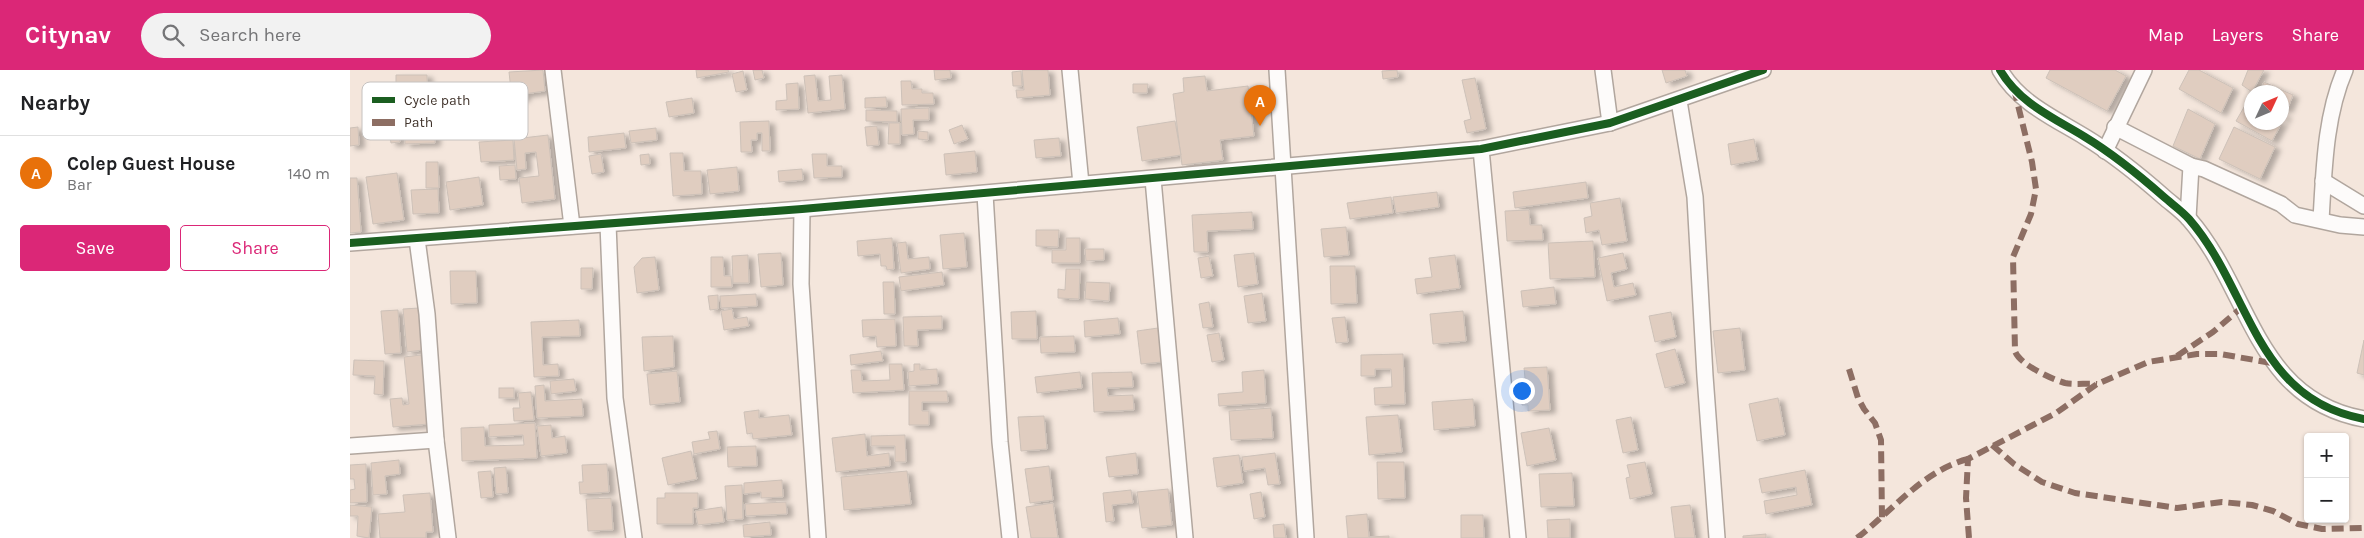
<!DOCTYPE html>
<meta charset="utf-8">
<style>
body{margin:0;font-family:Karla,sans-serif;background:#f2f2f2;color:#202124}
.controls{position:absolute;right:15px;bottom:15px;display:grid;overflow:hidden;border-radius:5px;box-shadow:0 1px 4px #0004}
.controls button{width:45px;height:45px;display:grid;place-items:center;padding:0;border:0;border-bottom:1px solid #e0e0e0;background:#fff;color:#202124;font:25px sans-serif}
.compass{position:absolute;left:1894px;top:15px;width:45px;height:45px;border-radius:50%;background:#fff;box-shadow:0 1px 4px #0004;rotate:46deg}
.you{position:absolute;left:1171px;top:320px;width:18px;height:18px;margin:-12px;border:4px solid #fff;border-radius:50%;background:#1a73e8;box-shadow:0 0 0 8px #1a73e833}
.badge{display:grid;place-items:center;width:32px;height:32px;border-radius:50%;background:#db2777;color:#fff;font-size:16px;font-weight:700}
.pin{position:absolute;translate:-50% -41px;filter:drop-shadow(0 1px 2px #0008)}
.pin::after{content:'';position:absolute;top:26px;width:18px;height:15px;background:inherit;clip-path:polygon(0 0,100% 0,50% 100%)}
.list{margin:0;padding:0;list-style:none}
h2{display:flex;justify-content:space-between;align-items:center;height:65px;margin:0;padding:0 20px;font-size:21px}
h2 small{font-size:16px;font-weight:400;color:#757577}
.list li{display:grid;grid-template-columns:32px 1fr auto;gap:15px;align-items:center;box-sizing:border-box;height:75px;padding:0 20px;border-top:1px solid #e0e0e0}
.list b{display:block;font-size:19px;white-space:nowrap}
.list p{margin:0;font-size:16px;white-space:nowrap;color:#757577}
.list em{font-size:16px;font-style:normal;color:#757577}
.actions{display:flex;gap:10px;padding:15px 20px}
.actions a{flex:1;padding:11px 0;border:1px solid #db2777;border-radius:5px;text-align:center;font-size:18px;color:#db2777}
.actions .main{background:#db2777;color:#fff}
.icon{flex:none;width:28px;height:28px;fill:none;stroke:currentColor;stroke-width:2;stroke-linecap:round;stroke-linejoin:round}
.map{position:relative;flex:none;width:2014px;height:468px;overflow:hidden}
header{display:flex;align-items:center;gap:30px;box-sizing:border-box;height:70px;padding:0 25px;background:#db2777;color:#fff}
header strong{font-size:24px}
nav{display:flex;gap:28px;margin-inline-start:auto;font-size:18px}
.search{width:350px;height:45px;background:#f2f2f2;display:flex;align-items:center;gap:12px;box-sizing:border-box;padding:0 18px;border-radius:28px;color:#757577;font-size:19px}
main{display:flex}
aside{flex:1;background:#fff}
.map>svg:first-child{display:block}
.building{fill:#e0cdc0;stroke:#cdc1b8;filter:url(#shadow)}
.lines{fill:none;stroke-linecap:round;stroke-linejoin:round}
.street-casing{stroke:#b1a69e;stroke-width:18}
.street{stroke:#fdfbfa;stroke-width:15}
.quiet{stroke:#8d6e63;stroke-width:6;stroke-dasharray:12 6;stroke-linecap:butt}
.cycleway-casing{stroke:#fff;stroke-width:11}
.cycleway{stroke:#1b5e20;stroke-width:8}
.key{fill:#fff;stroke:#c6c2c0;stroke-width:1}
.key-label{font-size:14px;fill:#41342c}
</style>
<header>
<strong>Citynav</strong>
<div class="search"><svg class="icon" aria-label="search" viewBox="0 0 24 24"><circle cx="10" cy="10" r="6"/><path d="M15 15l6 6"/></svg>Search here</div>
<nav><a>Map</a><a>Layers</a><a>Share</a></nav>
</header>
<main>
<aside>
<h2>Nearby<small></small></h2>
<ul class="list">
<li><span class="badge" style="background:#e8710a">A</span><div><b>Colep Guest House</b><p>Bar</p></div><em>140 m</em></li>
</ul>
<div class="actions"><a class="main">Save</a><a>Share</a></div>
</aside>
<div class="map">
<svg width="2014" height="468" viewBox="0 0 2014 468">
<defs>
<filter id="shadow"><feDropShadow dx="5.5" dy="3" stdDeviation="2.5" flood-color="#0004"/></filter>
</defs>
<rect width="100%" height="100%" fill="#f4e6dc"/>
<g class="building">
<path d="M193 0 195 21 174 24 175 28 162 30 159 2Z"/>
<path d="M346 0H378L379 2 347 8Z"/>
<path d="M403 0H412L414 8 405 10Z"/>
<path d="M584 0H600L601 8 585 10Z"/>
<path d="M672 0H698L700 25 667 28 666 20H674Z"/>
<path d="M1047 0 1048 7 1033 9 1032 1Z"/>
<path d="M1312 0H1335L1337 6 1316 13Z"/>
<path d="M1700 0H1765L1776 6 1757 41 1696 8Z"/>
<path d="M1839 0H1849L1883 18 1871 43 1829 19Z"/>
<path d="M1898 0H1914L1902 22 1892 15Z"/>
<path d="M393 1 397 20 386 22 382 4Z"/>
<path d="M671 1 672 16H663L662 2Z"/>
<path d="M46 5H77L78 36 61 37V30H51V22H46Z"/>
<path d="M465 5 468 31 481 30 479 6 492 5 495 39 458 43 454 6Z"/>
<path d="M855 6 857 21 898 16 904 66 870 70 873 90 832 95 823 24 834 22 833 8Z"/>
<path d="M1125 8 1136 59 1117 63 1114 51 1121 49 1112 10Z"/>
<path d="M551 11H561L562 19H572V23H583L584 34 552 35Z"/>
<path d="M1914 12 1943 25 1937 40 1932 38V22H1910Z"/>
<path d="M448 13 449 39 426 40V31L437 30 436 14Z"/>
<path d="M783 14H798L797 23H783Z"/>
<path d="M1901 25 1902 52H1932V43L1936 45 1922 71 1886 51Z"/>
<path d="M536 27 537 37 515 38V28Z"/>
<path d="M342 28 344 43 319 47 316 32Z"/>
<path d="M579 38V50H563L564 64 552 65 551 39Z"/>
<path d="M1838 39 1865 54 1850 89 1823 76Z"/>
<path d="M54 40H84L85 73 55 74Z"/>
<path d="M516 40 547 41V52L516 51Z"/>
<path d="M47 48 50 72 41 73 37 49Z"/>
<path d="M419 51 420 81H412V63H407V70H401L402 82H391L390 52Z"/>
<path d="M825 51 831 85 792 91 787 57Z"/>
<path d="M539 53H550V74H538Z"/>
<path d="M612 55 618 69 604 74 599 60Z"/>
<path d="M527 56 529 75 517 76 515 57Z"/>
<path d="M8 57 9 75 0 76V58Z"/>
<path d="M1884 57 1925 77 1910 109 1869 89Z"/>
<path d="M306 58 307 70 281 73 279 61Z"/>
<path d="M568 61 578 62V70L568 69Z"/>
<path d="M274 63 276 78 239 82 238 67Z"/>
<path d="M198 65 205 129 172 133 169 108 189 106 186 82 175 83 176 99 167 100 164 69Z"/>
<path d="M709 68 711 86 686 88 684 70Z"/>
<path d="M1404 69 1408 90 1381 95 1378 74Z"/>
<path d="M163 70 164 90 131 92 129 72Z"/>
<path d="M625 81 627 102 596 105 594 84Z"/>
<path d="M320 83H333L334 101H351L352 124 323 126Z"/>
<path d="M251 84 254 102 242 104 239 86Z"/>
<path d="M299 84 300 94 291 95 290 85Z"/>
<path d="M462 84H477V96H492V107L464 108Z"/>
<path d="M76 92H88L89 118H76Z"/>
<path d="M165 95 166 109 150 110 149 96Z"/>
<path d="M387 97 389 121 360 124 357 100Z"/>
<path d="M452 99 453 110 429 112 428 101Z"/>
<path d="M47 103 54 150 23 154 16 107Z"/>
<path d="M129 107 133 135 100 140 96 112Z"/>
<path d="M0 108H7L11 162 0 163Z"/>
<path d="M1236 112 1238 128 1165 138 1163 122Z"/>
<path d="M88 119 89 143 63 144 61 120Z"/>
<path d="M1087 122 1089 137 1046 143 1043 127Z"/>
<path d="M1041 127 1043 143 1000 149 997 133Z"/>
<path d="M1270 128 1277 171 1252 175 1249 160 1236 163 1234 148 1242 146 1240 133Z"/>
<path d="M1179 140 1180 155H1192L1193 170 1157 171 1155 141Z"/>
<path d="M902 142 903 159 857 161 858 182H844L842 145Z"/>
<path d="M996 157 999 185 974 187 971 159Z"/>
<path d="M686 160H709L708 177 686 176Z"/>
<path d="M614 163 617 197 593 199 590 165Z"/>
<path d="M542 168 544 199 537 200 536 196H531L530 184 508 186 507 171Z"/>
<path d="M716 168H730V193H702V180H716Z"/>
<path d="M1243 171 1245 207 1200 209 1198 173Z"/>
<path d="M556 172 558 189 579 187 580 199 551 203 547 173Z"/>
<path d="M735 179H754V190L736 191Z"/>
<path d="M431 183 433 215 411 217 408 184Z"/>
<path d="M904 183 908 214 888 217 884 185Z"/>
<path d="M1273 183 1277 199 1261 203 1264 217 1283 213 1286 225 1257 231 1248 188Z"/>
<path d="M398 185 399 213H383L382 186Z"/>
<path d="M1105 185 1110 218 1067 224 1065 209 1082 207 1079 188Z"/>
<path d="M859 186 863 206 851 208 848 188Z"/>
<path d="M305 187 309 220 287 223 284 197 292 188Z"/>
<path d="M361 187H373L374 206H381L382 217H361Z"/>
<path d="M980 196H1005L1007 233 981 234Z"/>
<path d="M231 198H243L242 219H231Z"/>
<path d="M716 199H730L729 229 708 228V219L715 220Z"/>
<path d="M100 201H126L127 233 101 234Z"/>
<path d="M592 202 594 215 551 221 549 207Z"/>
<path d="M533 212H544L545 244H534Z"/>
<path d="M736 212 760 213 759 231 735 229Z"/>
<path d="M1204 217 1206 234 1173 237 1171 221Z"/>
<path d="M912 223 916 251 898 253 894 226Z"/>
<path d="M406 224 407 236 371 238 370 226Z"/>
<path d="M368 225V239L360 240 358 226Z"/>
<path d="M859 232 863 257 853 258 849 234Z"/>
<path d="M69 238 73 280 57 282 53 239Z"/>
<path d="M382 239 384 249 397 247 399 256 374 260 371 241Z"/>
<path d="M48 240 51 283 35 284 31 241Z"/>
<path d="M686 241 687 269H662L661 242Z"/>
<path d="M1113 241 1116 271 1083 274 1080 244Z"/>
<path d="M1321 242 1326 267 1305 272 1299 246Z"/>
<path d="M592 246V259L567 260 568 276H554L553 247Z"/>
<path d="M995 247 998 272 986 273 982 248Z"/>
<path d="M768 248 770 264 735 267 734 251Z"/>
<path d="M545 249 546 276 527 277 526 266 513 267 512 250Z"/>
<path d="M229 250 230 266 192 267 193 295 208 294 209 306 184 307 181 252Z"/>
<path d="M808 258 812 292 791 294 787 261Z"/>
<path d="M1390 258 1395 300 1368 303 1363 261Z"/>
<path d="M869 263 874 290 862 292 857 265Z"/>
<path d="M323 266 324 297 294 301 292 267Z"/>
<path d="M724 266 725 282 691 283 690 267Z"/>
<path d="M2014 270V305L2007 303Z"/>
<path d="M1325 279 1335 313 1315 318 1306 284Z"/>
<path d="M531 281 533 291 501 295 500 285Z"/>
<path d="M1053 284 1055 334 1025 335 1024 318 1042 317 1041 299H1025V306H1011V285Z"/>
<path d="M71 285 79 354 43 357 40 329 52 328 53 335 59 334 54 287Z"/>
<path d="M4 290 34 291 33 325 24 324 25 306 3 305Z"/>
<path d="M539 294H552L554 320 503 323 501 300H511L512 311 540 310Z"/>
<path d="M564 294H570V300L587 299 588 314 559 316 558 302 564 301Z"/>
<path d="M1197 297 1200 340 1178 341V335H1172L1171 309 1175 308 1174 298Z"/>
<path d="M914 300 916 333 869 336 868 324 893 322 892 302Z"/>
<path d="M327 301 330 332 300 335 297 304Z"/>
<path d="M730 302 732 318 687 323 685 307Z"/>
<path d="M782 302 783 317 757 318 758 326 783 325 784 340 744 342 742 303Z"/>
<path d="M224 309 226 321 201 324 200 311Z"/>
<path d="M194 315 195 331 232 329 233 346 187 348 185 316Z"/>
<rect x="149" y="318" width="15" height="10"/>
<path d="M559 321H597L598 332H572V341H579V355H559Z"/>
<path d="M181 322 184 350 164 351 163 338H170L168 323Z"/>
<path d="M1428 328 1435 365 1407 371 1399 334Z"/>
<path d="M1123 329 1125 356 1084 360 1082 332Z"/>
<path d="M921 338 923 368 881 370 879 341Z"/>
<path d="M409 340V348L439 345 442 365 403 369 402 363 397 364 394 342Z"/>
<path d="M1048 345 1052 382 1019 385 1016 347Z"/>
<path d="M694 346 697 379 671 381 668 347Z"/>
<path d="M1281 347 1288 380 1273 383 1266 350Z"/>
<path d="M185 353 187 388 112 391 111 358 134 357 135 376 174 375 173 365 139 367V355Z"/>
<path d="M201 355 202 368 215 366 217 383 191 386 187 356Z"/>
<path d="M1199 358 1206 390 1177 396 1171 363Z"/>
<path d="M367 361 370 379 344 384 342 372 360 369 358 362Z"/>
<path d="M515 364 517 386 539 383 540 396 486 402 482 368Z"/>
<path d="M555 365 556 392H545V376H521V366Z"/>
<path d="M406 376 407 396 378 397 377 377Z"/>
<path d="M341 381 347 409 318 415 312 388Z"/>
<path d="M786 383 788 404 759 407 756 387Z"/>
<path d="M925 383 930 414 918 415 915 398 894 401 892 387Z"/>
<path d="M889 385 893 413 867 417 863 388Z"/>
<path d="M49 390 50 404 35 406 37 424 23 425 21 393Z"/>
<path d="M1027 392H1054L1055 428 1028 429Z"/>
<path d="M1295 392 1302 424 1280 429 1276 408 1280 407 1277 395Z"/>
<path d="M16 394 17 432 0 433V420L5 419 4 409H0V395Z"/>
<path d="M257 394 259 422 230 424 229 412H233L232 395Z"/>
<path d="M699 396 703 430 680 433 675 399Z"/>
<path d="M156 397 158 423 146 424 144 398Z"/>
<path d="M1455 400 1462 435 1416 444 1414 431 1447 425 1446 417 1412 423 1409 409Z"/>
<path d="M141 401 143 427 131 428 128 402Z"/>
<path d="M557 401 561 434 494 440 491 407Z"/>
<path d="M1222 403 1224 436 1191 437 1189 404Z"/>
<path d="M432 410 433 427 411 428V422L394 424V413Z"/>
<path d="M392 415 393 449 377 450 375 416Z"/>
<path d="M818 419 822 455 792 458 787 422Z"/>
<path d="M781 420 783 433 762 435 764 451 756 452 753 423Z"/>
<path d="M911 422 915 447 904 449 900 424Z"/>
<path d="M80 423 83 462H76V468H30L28 444 55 442 53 425Z"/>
<path d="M315 423H348V438H343V454H307V428H315Z"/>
<path d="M261 428 263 460 238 461 236 429Z"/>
<path d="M436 432 437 444 396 446 395 434Z"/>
<path d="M703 433 708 468H681L676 437Z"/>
<path d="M0 435 22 437 19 468 7 466 8 446H0Z"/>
<path d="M1340 435 1345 468H1325L1321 437Z"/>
<path d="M372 437 374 452 348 455 345 441Z"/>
<path d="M1017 444 1019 467 1039 466V468H998L996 446Z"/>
<path d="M1111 445H1133L1134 468H1111Z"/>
<path d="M1220 449V468H1198L1197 450Z"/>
<path d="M420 452 421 465 394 467 393 455Z"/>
<path d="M934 454 936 468H924L923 455Z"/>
<path d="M1416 464V468H1393V466Z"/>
</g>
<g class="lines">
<g class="street-casing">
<g id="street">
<path d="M203 0 222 156"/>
<path d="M720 0 731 114"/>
<path d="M927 0 956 468"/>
<path d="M1253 0 1260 53"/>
<path d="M1650 0C1669 33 1704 48 1735 67 1763 84 1789 105 1814 127 1822 134 1832 141 1839 149 1901 220 1904 329 2014 349"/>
<path d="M1329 31 1345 127 1355 306 1367 468"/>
<path d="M1765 57 1841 96 1854 99 1931 134 1945 145 1990 155 2014 157"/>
<path d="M1131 79 1168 468"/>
<path d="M1755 81 1794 0"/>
<path d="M803 109 835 468"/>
<path d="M1973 111 2014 136"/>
<path d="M635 124 650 372 660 468"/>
<path d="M452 139 451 214 468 468"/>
<path d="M1838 148 1841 96"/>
<path d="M1971 150C1974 100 1975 46 1995 0"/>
<path d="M258 154 265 328 284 468"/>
<path d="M67 169 77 244 86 370 98 468"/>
<path d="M0 173 452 139 1131 79 1260 53 1413 0"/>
<path d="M0 376 86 370"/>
</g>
</g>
<use href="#street" class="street"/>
<g class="quiet">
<path d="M1664 19 1682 92 1686 119 1681 144 1663 187 1665 281C1669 294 1701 309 1715 313 1724 315 1737 313 1747 314"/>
<path d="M1827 286 1863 262 1891 238"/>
<path d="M1499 299 1508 328 1514 339 1525 353 1531 370 1532 448"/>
<path d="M1642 375 1664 394 1692 412 1725 423 1827 438 1872 432 1902 435 1923 441 1948 454 1972 459 2014 458"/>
<path d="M1507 468C1542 441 1574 400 1618 389"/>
<path d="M1619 468 1616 428 1618 389 1706 343 1747 314 1798 292 1847 284H1870L1922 293"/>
</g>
<g class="cycleway-casing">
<g id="cycleway">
<path d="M1650 0C1669 33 1704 48 1735 67 1763 84 1789 105 1814 127 1822 134 1832 141 1839 149 1901 220 1904 329 2014 349"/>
<path d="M0 173 452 139 1131 79 1260 53 1413 0"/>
</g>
</g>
<use href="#cycleway" class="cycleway"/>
</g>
<rect x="12" y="12" width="166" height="58" rx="8" class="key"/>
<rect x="22" y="27" width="23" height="6" fill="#1b5e20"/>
<rect x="22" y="49" width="23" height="7" fill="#8d6e63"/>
<g class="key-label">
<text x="54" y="35">Cycle path</text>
<text x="54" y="57">Path</text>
</g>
</svg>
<div class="controls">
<button>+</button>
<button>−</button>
</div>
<svg class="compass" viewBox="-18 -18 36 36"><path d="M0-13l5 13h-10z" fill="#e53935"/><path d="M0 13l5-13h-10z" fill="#757577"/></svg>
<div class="you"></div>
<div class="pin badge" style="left:910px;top:56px;background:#e8710a">A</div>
</div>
</main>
